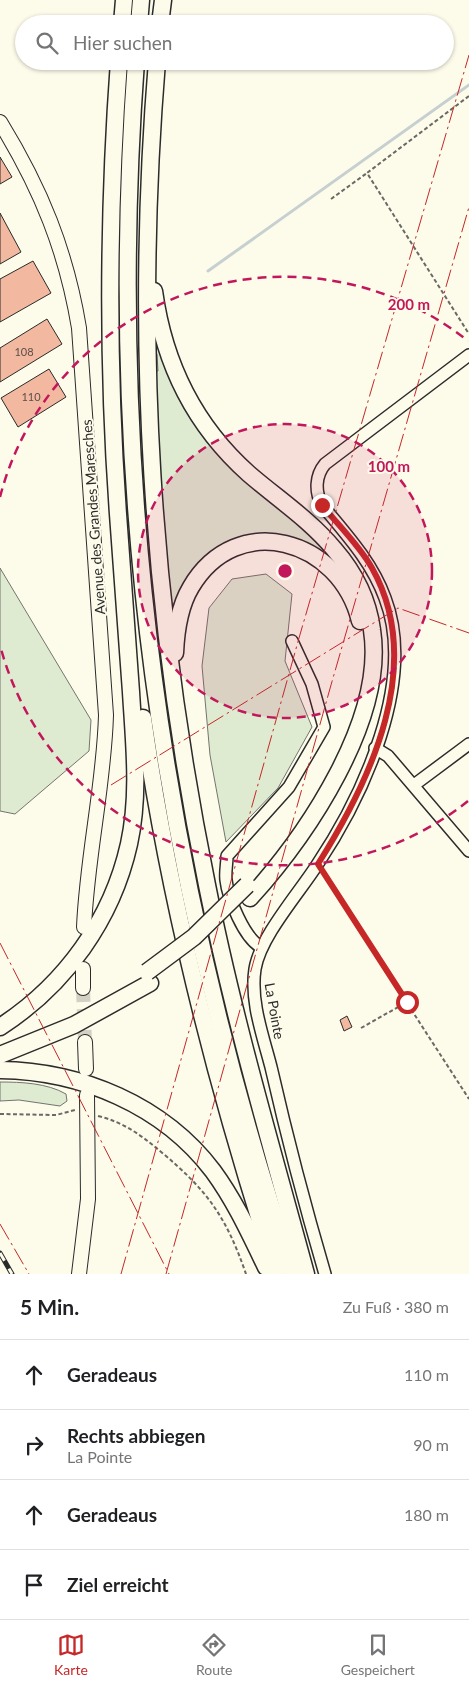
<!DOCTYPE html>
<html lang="de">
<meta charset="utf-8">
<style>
body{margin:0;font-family:Lato,sans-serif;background:#f2f2f2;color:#202124}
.stop{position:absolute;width:15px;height:15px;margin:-11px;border:4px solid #c62828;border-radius:50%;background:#fff}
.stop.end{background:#c62828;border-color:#fff;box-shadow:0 1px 5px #0008}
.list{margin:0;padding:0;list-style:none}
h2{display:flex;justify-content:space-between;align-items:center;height:65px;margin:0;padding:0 20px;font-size:21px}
h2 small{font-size:16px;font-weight:400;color:#757577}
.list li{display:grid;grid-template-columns:32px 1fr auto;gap:15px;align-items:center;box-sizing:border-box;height:70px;padding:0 20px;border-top:1px solid #e0e0e0}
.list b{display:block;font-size:19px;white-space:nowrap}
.list p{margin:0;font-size:16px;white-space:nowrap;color:#757577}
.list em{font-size:16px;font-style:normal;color:#757577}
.icon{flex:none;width:28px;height:28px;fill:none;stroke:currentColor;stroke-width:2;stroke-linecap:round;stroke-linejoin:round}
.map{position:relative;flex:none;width:469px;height:1274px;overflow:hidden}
.search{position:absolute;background:#fff;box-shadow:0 1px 4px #0004;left:15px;right:15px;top:15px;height:55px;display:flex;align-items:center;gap:12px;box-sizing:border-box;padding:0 18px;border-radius:28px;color:#757577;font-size:19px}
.sheet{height:345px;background:#fff}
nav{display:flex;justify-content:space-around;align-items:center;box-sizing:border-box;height:70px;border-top:1px solid #e0e0e0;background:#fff;font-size:14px;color:#757577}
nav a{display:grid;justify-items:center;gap:2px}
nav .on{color:#c62828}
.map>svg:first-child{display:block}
.green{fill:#deebd1;stroke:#74746e}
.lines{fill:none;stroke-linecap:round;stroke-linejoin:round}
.stream{stroke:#c7d0d0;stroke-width:3}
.building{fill:#f2b8a0;stroke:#2b2b2b}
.major-tunnel{stroke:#d3d1c4;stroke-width:14;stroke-dasharray:14 7;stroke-linecap:butt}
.minor-casing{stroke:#2b2b2b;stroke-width:14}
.major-casing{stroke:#2b2b2b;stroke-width:16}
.highway-casing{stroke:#2b2b2b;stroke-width:19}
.path{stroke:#6a6964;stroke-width:2;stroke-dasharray:4 2.5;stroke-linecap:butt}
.minor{stroke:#fdfbea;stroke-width:11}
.major{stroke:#fdfbea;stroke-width:14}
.highway{stroke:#fdfbea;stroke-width:16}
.rail-casing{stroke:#2b2b2b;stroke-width:5}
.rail{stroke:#fdfbea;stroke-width:3;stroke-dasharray:9;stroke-linecap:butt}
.highway-bridge-casing{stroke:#2b2b2b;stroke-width:19;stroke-linecap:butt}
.highway-bridge{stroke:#fdfbea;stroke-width:16}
.power{stroke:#c62828;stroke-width:1;stroke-dasharray:18 4 2.5 4;stroke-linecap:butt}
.route{stroke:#c62828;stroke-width:6}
.ring{fill:none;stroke:#c2185b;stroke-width:2.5;stroke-dasharray:9 6}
.labels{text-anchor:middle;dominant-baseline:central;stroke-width:4;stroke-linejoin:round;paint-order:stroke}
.number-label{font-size:11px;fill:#5d4e48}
.street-label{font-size:14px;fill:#2b2b2b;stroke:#fdfbea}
.centre{fill:#c2185b;stroke:#fdfbea;stroke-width:2.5}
.ring-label{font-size:15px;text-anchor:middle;font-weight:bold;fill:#c2185b;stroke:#fdfbea;stroke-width:4;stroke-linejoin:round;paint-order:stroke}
</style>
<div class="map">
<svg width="469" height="1274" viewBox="0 0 469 1274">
<rect width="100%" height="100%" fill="#fdfbea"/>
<g class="green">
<path d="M153 315 174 384 338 564 247 540 178 596 174 604 171 605 165 565 154 371H158L157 354 153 353Z"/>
<path d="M0 568 91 720 89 751 15 814 0 811Z"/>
<path d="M266 574 292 594 285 661 312 727 278 788 226 842 210 755 202 666 209 608 232 579Z"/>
<path d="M0 1082C21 1082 47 1083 66 1094L67 1101 60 1106 19 1100 0 1101Z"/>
</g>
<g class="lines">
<path class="stream" d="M208 271 469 85"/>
</g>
<g class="building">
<path d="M0 157 12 177 0 184Z"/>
<path d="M0 213 21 252 0 264Z"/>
<path d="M33 261 51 293 0 322V279Z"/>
<path d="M47 319 62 344 0 382V348Z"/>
<path d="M49 369 66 397 18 427 1 398Z"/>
<path d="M347 1016 352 1027 344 1031 340 1020Z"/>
</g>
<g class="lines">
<path class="major-tunnel" d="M83 988 85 1042"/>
<g class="minor-casing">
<g id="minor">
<path d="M375 748 388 756 469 851"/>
<path d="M414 785 469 744"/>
<path d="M261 947C244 938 228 898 226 880 225 872 227 864 227 856L289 787 324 727 312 684 292 641"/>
<path d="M325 1274C305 1206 287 1137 271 1067 263 1036 250 1001 255 969 260 937 299 893 317 865 363 796 417 681 385 598 372 562 346 534 322 505 315 492 315 476 325 464L469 355"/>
</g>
</g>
<g class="major-casing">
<g id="major">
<path d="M0 122C41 189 66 250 79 328L106 715C104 786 87 856 84 927"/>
<path d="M83 988V969"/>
<path d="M85 1042 86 1069"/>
<path d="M79 1274 88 1199 87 1095"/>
</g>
</g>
<g class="highway-casing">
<g id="highway">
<path d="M122 24 124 0"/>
<path d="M139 24 141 0"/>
<path d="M160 24 163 0"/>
<path d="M136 61C105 479 161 877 293 1274"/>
<path d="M157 61C134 341 151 610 207 885 233 1016 271 1145 306 1274"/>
<path d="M154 291C164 364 194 425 249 474 278 499 310 520 334 549 354 572 368 599 372 630 386 719 307 835 250 898"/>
<path d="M175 653C176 630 179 607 191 587 237 509 340 539 360 621"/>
<path d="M143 718C170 907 218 1093 277 1274"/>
<path d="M0 1027C65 985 112 920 129 844 140 794 134 743 131 692 127 633 122 574 118 514 107 363 108 212 119 61"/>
<path d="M0 1055 74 1025 150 983"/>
<path d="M0 1070C81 1071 163 1105 213 1171 235 1201 250 1234 266 1267"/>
</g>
</g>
<g class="path">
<path d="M469 96 367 173 469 334"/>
<path d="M331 199 367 173"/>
<path d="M323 873 469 1099"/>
<path d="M361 1028 407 1002"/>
<path d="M0 1114 56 1115 75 1110"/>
<path d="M98 1116C123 1122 141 1135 160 1151 207 1190 226 1216 246 1274"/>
</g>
<use href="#minor" class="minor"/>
<use href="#major" class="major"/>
<use href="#highway" class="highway"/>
<g class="rail-casing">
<path id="rail" d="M0 1253 12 1274"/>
</g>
<use href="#rail" class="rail"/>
<g class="highway-bridge-casing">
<path id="highway-bridge" d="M147 972 194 937 247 885"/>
</g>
<use href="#highway-bridge" class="highway-bridge"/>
<g class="power">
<path d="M111 785 398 608 469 633"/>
<path d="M0 943 169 1274"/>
<path d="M0 1224 29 1274"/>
<path d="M121 1274 299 638 469 55"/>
<path d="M166 1274 331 685 469 207"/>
</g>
</g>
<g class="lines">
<path class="route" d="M322 505C338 525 359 545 372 568 426 664 371 780 318 864L407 1002"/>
</g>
<circle cx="285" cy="571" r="147" fill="#c2185b" fill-opacity=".12"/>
<g class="ring">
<circle cx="285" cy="571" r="147"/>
<path d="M468 801A294 294 0 0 1 0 645M0 497A294 294 0 0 1 468 341"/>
</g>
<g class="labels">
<g class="number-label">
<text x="24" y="351">108</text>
<text x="31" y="396">110</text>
</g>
<g class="street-label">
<text transform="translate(93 517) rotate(-94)">Avenue des Grandes Maresches</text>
<text transform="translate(275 1011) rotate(80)">La Pointe</text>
</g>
</g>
<circle cx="285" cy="571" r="8" class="centre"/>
<g class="ring-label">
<text x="409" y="310">200 m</text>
<text x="389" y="472">100 m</text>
</g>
</svg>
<div class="stop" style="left:407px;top:1002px"></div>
<div class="stop end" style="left:322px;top:505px"></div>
<div class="search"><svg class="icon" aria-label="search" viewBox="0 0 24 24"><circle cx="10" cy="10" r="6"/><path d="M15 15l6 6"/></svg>Hier suchen</div>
</div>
<section class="sheet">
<h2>5 Min.<small>Zu Fuß · 380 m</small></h2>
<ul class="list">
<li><svg class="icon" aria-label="ahead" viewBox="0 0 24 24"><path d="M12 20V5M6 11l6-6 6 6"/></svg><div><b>Geradeaus</b></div><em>110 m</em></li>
<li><svg class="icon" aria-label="right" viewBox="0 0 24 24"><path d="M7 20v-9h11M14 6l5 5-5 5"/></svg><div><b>Rechts abbiegen</b><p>La Pointe</p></div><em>90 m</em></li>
<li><svg class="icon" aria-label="ahead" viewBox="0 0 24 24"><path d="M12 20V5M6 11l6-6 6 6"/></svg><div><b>Geradeaus</b></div><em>180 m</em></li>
<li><svg class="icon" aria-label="arrive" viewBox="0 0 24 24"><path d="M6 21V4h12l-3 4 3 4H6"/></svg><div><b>Ziel erreicht</b></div></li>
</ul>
</section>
<nav>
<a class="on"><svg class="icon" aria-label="map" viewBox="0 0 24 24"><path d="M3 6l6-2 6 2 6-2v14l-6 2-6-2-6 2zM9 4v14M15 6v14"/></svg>Karte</a>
<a><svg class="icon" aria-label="directions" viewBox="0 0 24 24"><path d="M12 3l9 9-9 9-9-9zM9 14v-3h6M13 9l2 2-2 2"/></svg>Route</a>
<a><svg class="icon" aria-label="saved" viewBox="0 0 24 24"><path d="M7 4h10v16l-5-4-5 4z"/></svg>Gespeichert</a>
</nav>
